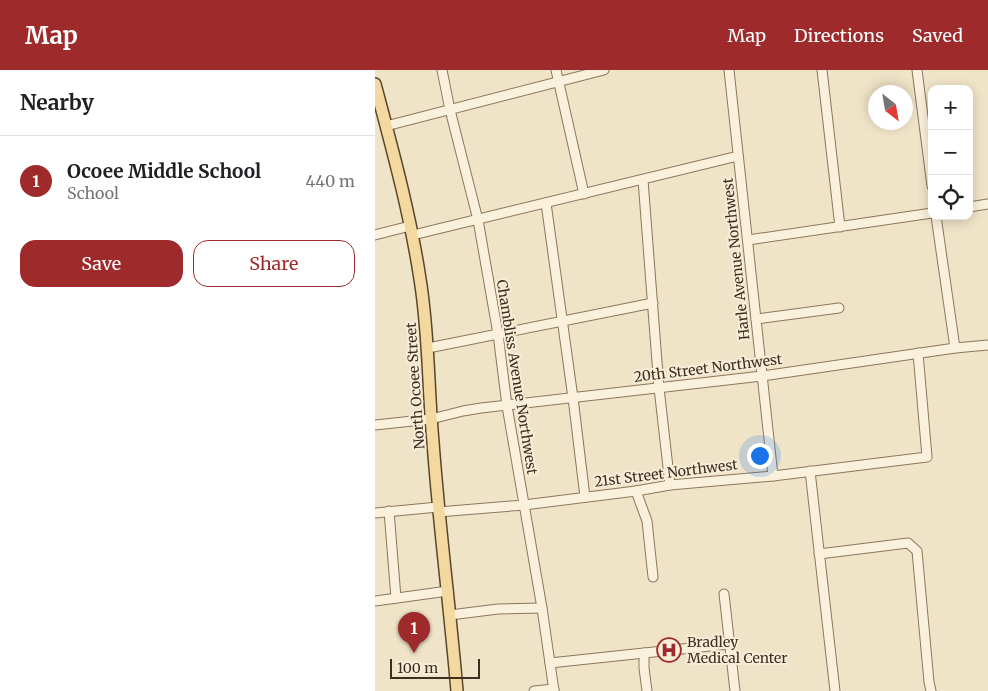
<!DOCTYPE html>
<meta charset="utf-8">
<style>
body{margin:0;font-family:Merriweather,serif;background:#f6f6f6;color:#202124}
.controls{position:absolute;right:15px;top:15px;display:grid;overflow:hidden;border-radius:10px;box-shadow:0 2px 12px #0003}
.controls button{width:45px;height:45px;display:grid;place-items:center;padding:0;border:0;border-bottom:1px solid #e0e0e0;background:#fff;color:#202124;font:25px sans-serif}
.compass{position:absolute;left:493px;top:15px;width:45px;height:45px;border-radius:50%;background:#fff;box-shadow:0 2px 12px #0003;rotate:149deg}
.scale{position:absolute;left:15px;bottom:12px;width:90px;box-sizing:border-box;padding-left:5px;border:2px solid #3d2e20;border-top:0;font-size:14px;line-height:18px;white-space:nowrap;color:#3d2e20;-webkit-text-stroke:4px #f7eed8;paint-order:stroke}
.you{position:absolute;left:384px;top:385px;width:18px;height:18px;margin:-12px;border:4px solid #fff;border-radius:50%;background:#1a73e8;box-shadow:0 0 0 8px #1a73e833}
.badge{display:grid;place-items:center;width:32px;height:32px;border-radius:50%;background:#9e2a2b;color:#fff;font-size:16px;font-weight:700}
.pin{position:absolute;translate:-50% -41px;filter:drop-shadow(0 1px 2px #0008)}
.pin::after{content:'';position:absolute;top:26px;width:18px;height:15px;background:inherit;clip-path:polygon(0 0,100% 0,50% 100%)}
.list{margin:0;padding:0;list-style:none}
h2{display:flex;justify-content:space-between;align-items:center;height:65px;margin:0;padding:0 20px;font-size:21px}
h2 small{font-size:16px;font-weight:400;color:#757577}
.list li{display:grid;grid-template-columns:32px 1fr auto;gap:15px;align-items:center;box-sizing:border-box;height:90px;padding:0 20px;border-top:1px solid #e0e0e0}
.list b{display:block;font-size:19px;white-space:nowrap}
.list p{margin:0;font-size:16px;white-space:nowrap;color:#757577}
.list em{font-size:16px;font-style:normal;color:#757577}
.actions{display:flex;gap:10px;padding:15px 20px}
.actions a{flex:1;padding:11px 0;border:1px solid #9e2a2b;border-radius:15px;text-align:center;font-size:18px;color:#9e2a2b}
.actions .main{background:#9e2a2b;color:#fff}
.icon{flex:none;width:28px;height:28px;fill:none;stroke:currentColor;stroke-width:2;stroke-linecap:round;stroke-linejoin:round}
.map{position:relative;flex:none;width:613px;height:621px;overflow:hidden}
header{display:flex;align-items:center;gap:30px;box-sizing:border-box;height:70px;padding:0 25px;background:#9e2a2b;color:#fff}
header strong{font-size:24px}
nav{display:flex;gap:28px;margin-inline-start:auto;font-size:18px}
main{display:flex}
aside{flex:1;background:#fff}
.map>svg:first-child{display:block}
.lines{fill:none;stroke-linecap:round;stroke-linejoin:round}
.minor-casing{stroke:#8d765c;stroke-width:11}
.major-casing{stroke:#5b4430;stroke-width:14}
.minor{stroke:#faf1dc;stroke-width:9}
.major{stroke:#f3d9a0;stroke-width:11}
.labels{text-anchor:middle;dominant-baseline:central;stroke-width:4;stroke-linejoin:round;paint-order:stroke}
.street-label{font-size:14px;fill:#3d2e20;stroke:#f7eed8}
.poi-label{font-size:14px;fill:#3d2e20;stroke:#f7eed8;text-anchor:start}
</style>
<header>
<strong>Map</strong>
<nav><a>Map</a><a>Directions</a><a>Saved</a></nav>
</header>
<main>
<aside>
<h2>Nearby<small></small></h2>
<ul class="list">
<li><span class="badge">1</span><div><b>Ocoee Middle School</b><p>School</p></div><em>440 m</em></li>
</ul>
<div class="actions"><a class="main">Save</a><a>Share</a></div>
</aside>
<div class="map">
<svg width="613" height="621" viewBox="0 0 613 621">
<rect width="100%" height="100%" fill="#f0e4c8"/>
<g class="lines">
<g class="minor-casing">
<g id="minor">
<path d="M67 0 75 40 103 150 123 264 132 336 167 538 179 621"/>
<path d="M181 0 209 124"/>
<path d="M354 0 398 406"/>
<path d="M447 0 465 157"/>
<path d="M542 0 557 116"/>
<path d="M11 56 229 0"/>
<path d="M268 110 284 318 295 415"/>
<path d="M171 133 198 328 210 427"/>
<path d="M594 137 613 134"/>
<path d="M561 146 580 278"/>
<path d="M0 165 35 156"/>
<path d="M38 165 363 86"/>
<path d="M373 170 557 143"/>
<path d="M381 249 464 238"/>
<path d="M53 278 278 233"/>
<path d="M0 355 56 349 88 341 106 338 387 306 580 278 613 275"/>
<path d="M435 401 460 621"/>
<path d="M261 421 272 451 278 507"/>
<path d="M14 441 21 528"/>
<path d="M63 442 149 435 261 421 295 415 398 406 552 387 543 283"/>
<path d="M0 443 63 437"/>
<path d="M444 484 533 473 542 481 554 612 556 621"/>
<path d="M349 524 360 621"/>
<path d="M0 531 73 521"/>
<path d="M75 545 123 539 167 538"/>
<path d="M269 583V598L272 621"/>
<path d="M175 593 354 574"/>
<path d="M159 621 179 619"/>
</g>
</g>
<g class="major-casing">
<path id="major" d="M0 14C17 78 35 143 45 209 54 263 53 318 58 372 64 455 75 538 82 621"/>
</g>
<use href="#minor" class="minor"/>
<use href="#major" class="major"/>
</g>
<defs>
<g id="hospital-ring" transform="scale(1.25)"><circle r="9.5" fill="#f7eed8" stroke="#9e2a2b" stroke-width="1.5"/><path d="M-5-5h3v3.5h4V-5h3V5h-3V1.5h-4V5h-3Z" fill="#9e2a2b"/></g>
</defs>
<g fill-rule="evenodd">
<use href="#hospital-ring" x="294" y="580"/>
</g>
<g class="labels">
<g class="street-label">
<text transform="translate(361 189) rotate(-96)">Harle Avenue Northwest</text>
<text transform="translate(333 298) rotate(-7)">20th Street Northwest</text>
<text transform="translate(142 307) rotate(81)">Chambliss Avenue Northwest</text>
<text transform="translate(40 316) rotate(-94)">North Ocoee Street</text>
<text transform="translate(291 403) rotate(-7)">21st Street Northwest</text>
</g>
<g class="poi-label">
<text x="312" y="572">Bradley<tspan x="312" dy="16">Medical Center</tspan></text>
</g>
</g>
</svg>
<div class="controls">
<button>+</button>
<button>−</button>
<button><svg class="icon" aria-label="locate" viewBox="0 0 24 24"><circle cx="12" cy="12" r="6"/><path d="M12 2v4M12 18v4M2 12h4M18 12h4"/></svg></button>
</div>
<svg class="compass" viewBox="-18 -18 36 36"><path d="M0-13l5 13h-10z" fill="#e53935"/><path d="M0 13l5-13h-10z" fill="#757577"/></svg>
<div class="scale">100 m</div>
<div class="you"></div>
<div class="pin badge" style="left:39px;top:583px">1</div>
</div>
</main>
